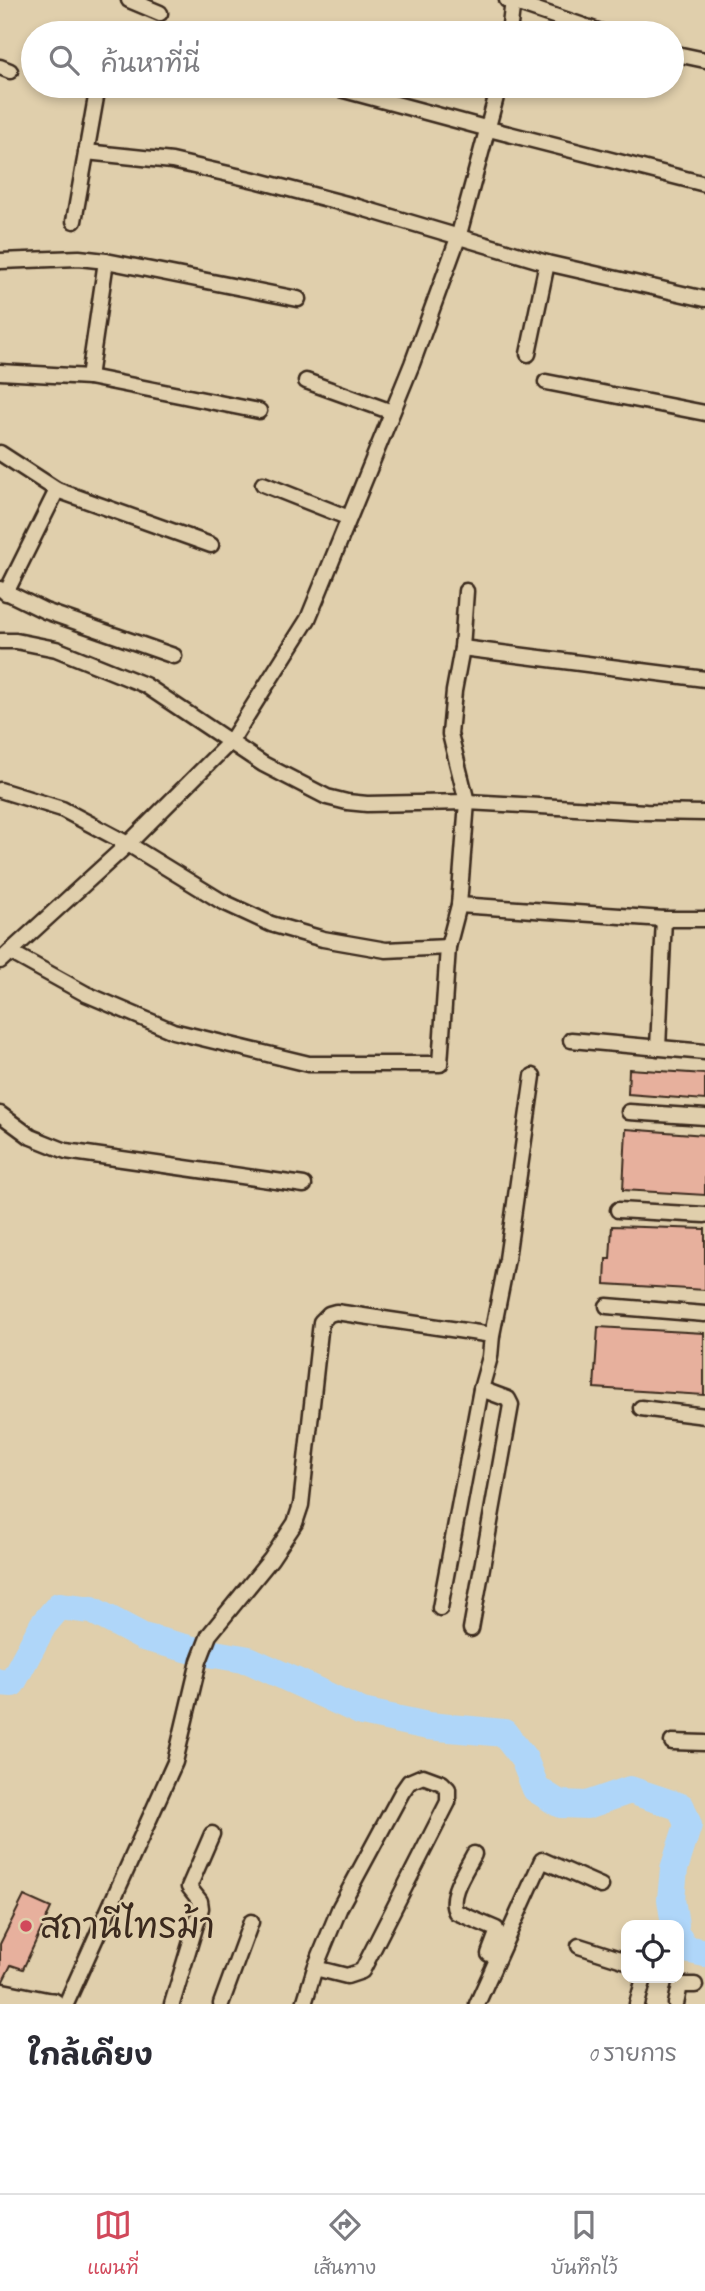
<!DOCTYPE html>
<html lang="th">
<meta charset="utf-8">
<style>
body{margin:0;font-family:Caveat,"Playpen Sans Thai",sans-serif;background:#f2f2f3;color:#2b2b33}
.controls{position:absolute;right:21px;bottom:21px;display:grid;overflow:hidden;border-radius:14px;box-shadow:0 4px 10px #0003}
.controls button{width:63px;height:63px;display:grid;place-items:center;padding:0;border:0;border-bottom:2px solid #e1e1e2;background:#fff;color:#2b2b33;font:35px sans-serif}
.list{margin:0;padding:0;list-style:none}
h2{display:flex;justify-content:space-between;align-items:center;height:91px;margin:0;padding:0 28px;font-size:30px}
h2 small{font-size:23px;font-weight:400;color:#7c7c81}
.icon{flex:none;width:38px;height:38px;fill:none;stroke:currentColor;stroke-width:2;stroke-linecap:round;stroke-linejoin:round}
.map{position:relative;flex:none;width:705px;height:2004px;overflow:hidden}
.search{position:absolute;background:#fff;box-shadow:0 4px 10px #0003;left:21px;right:21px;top:21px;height:77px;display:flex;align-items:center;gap:18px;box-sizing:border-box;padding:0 24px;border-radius:38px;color:#7c7c81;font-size:26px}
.sheet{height:189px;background:#fff}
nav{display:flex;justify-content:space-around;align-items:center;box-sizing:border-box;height:98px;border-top:2px solid #e1e1e2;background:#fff;font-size:19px;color:#7c7c81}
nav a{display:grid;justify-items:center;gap:4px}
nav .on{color:#d1495b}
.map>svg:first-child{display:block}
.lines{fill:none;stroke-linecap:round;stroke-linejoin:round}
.river{stroke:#afd6f9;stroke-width:28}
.building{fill:#e7b09d;stroke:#3b2a1e;stroke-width:2}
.minor-casing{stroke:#3b2a1e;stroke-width:19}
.secondary-casing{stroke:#3b2a1e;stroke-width:24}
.primary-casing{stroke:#3b2a1e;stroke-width:26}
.minor{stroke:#e0cfac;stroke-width:14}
.secondary{stroke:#e0cfac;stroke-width:19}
.primary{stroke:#e0cfac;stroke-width:21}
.poi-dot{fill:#d1495b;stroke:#e0cfac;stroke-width:2.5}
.labels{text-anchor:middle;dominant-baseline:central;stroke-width:5;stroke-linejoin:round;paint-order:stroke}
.poi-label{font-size:35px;fill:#3b2a1e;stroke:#e0cfac;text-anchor:start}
</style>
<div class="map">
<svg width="705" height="2004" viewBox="0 0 705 2004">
<rect width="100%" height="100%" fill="#e0cfac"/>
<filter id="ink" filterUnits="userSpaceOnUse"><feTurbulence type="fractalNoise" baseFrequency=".0143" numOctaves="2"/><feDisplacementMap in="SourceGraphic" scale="14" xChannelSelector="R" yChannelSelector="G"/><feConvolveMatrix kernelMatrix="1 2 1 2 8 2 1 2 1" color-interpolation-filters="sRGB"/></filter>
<g filter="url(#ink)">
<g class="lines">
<g class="river">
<path d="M0 1682 12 1683 43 1625 59 1606 92 1610 143 1637 197 1651 249 1660 362 1712 428 1726 504 1733 524 1759 536 1789 560 1804 587 1805 630 1790 681 1807 688 1825 674 1869 671 1899 675 1925"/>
<path d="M679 1939 681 1948 705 1953"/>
</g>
</g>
<g class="building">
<path d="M629 1069 705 1074V1100L628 1094Z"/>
<path d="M626 1129 705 1135V1195L623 1190Z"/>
<path d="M612 1226 705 1229V1290L605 1284 606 1259H610Z"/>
<path d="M598 1327 704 1333V1395L594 1388Z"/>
<path d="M24 1896 51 1908 23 1969 11 1965 3 1981H0V1944Z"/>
</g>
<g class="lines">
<g class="minor-casing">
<g id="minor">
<path d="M129 0 160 13"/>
<path d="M507 0 604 33"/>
<path d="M509 33 513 0"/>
<path d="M672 53 705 60"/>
<path d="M0 67 10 71"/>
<path d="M329 86 489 129 705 184"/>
<path d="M86 152 172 161 259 181 358 207 547 263 705 299"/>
<path d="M74 221 98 86"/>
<path d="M0 261 79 258 106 261 298 299"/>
<path d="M528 354 547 263"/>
<path d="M0 372 89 377 259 411"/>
<path d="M89 377 106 261"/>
<path d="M306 381 392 412"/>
<path d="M546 382 705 413"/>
<path d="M0 453 57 490 211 545"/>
<path d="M263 484 349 518"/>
<path d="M0 589 45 611 174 656"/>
<path d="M6 593 57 490"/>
<path d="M0 641H16L56 649 145 685 263 764 327 797 347 802 367 804 467 802 646 812 705 813"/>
<path d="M462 648 705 679"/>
<path d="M0 790 62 809 128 844 221 901 271 924 323 939 386 950 448 947"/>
<path d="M459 905 664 919H705"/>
<path d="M10 952 86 994 173 1031 309 1064H440L448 947 459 905 467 802 450 734 454 691 462 648 466 591"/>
<path d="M0 961 128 844 231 741 308 619 412 364 458 238 499 86"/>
<path d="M571 1040 705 1052"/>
<path d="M658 1048 664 919"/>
<path d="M629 1112 705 1117"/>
<path d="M0 1114 31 1137 66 1151 304 1185"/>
<path d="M618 1210 705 1215"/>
<path d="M607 1306 705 1314"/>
<path d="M492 1335 507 1259 533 1076"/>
<path d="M641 1408 705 1416"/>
<path d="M471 1629 511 1405 508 1399 481 1389"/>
<path d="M672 1742 705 1743"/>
<path d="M474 1854C466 1870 447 1896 456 1912L496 1929 497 1933 489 1954"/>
<path d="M579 1946 626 1961"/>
<path d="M66 2004 175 1762 199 1661 209 1635 271 1559 295 1523 301 1505 321 1322 329 1314 336 1312 492 1335 490 1357 481 1389 440 1608"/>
<path d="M172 2004 201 1908 200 1901 189 1887 212 1834"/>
<path d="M221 2004 251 1922"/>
<path d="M304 2004 315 1968 340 1907 402 1792 409 1782 423 1776 442 1783 448 1789V1802L362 1971 347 1976 315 1968"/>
<path d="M477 2004 542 1860 601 1886"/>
<path d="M637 2004 644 1978"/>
<path d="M676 2004 680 1985H695"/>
</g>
</g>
<g class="secondary-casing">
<path id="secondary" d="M0 1993 54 2004"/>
</g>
<g class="primary-casing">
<path id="primary" d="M49 2004H53"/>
</g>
<use href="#minor" class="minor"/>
<use href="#secondary" class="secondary"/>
<use href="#primary" class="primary"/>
</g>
</g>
<circle class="poi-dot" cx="26" cy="1926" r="7"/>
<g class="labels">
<g class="poi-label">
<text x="40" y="1926">สถานีไทรม้า</text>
</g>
</g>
</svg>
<div class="controls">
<button><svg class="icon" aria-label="locate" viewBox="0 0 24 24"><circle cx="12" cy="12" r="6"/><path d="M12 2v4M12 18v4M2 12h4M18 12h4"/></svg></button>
</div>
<div class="search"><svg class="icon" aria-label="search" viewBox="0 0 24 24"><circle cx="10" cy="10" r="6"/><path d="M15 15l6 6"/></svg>ค้นหาที่นี่</div>
</div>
<section class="sheet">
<h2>ใกล้เคียง<small>0 รายการ</small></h2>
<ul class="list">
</ul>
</section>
<nav>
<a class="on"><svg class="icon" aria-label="map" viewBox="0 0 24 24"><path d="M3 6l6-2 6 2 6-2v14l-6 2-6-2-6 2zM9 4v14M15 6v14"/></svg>แผนที่</a>
<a><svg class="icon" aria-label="directions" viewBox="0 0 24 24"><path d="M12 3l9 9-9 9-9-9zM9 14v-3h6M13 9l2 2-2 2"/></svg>เส้นทาง</a>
<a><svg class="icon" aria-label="saved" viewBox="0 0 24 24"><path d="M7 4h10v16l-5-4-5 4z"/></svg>บันทึกไว้</a>
</nav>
